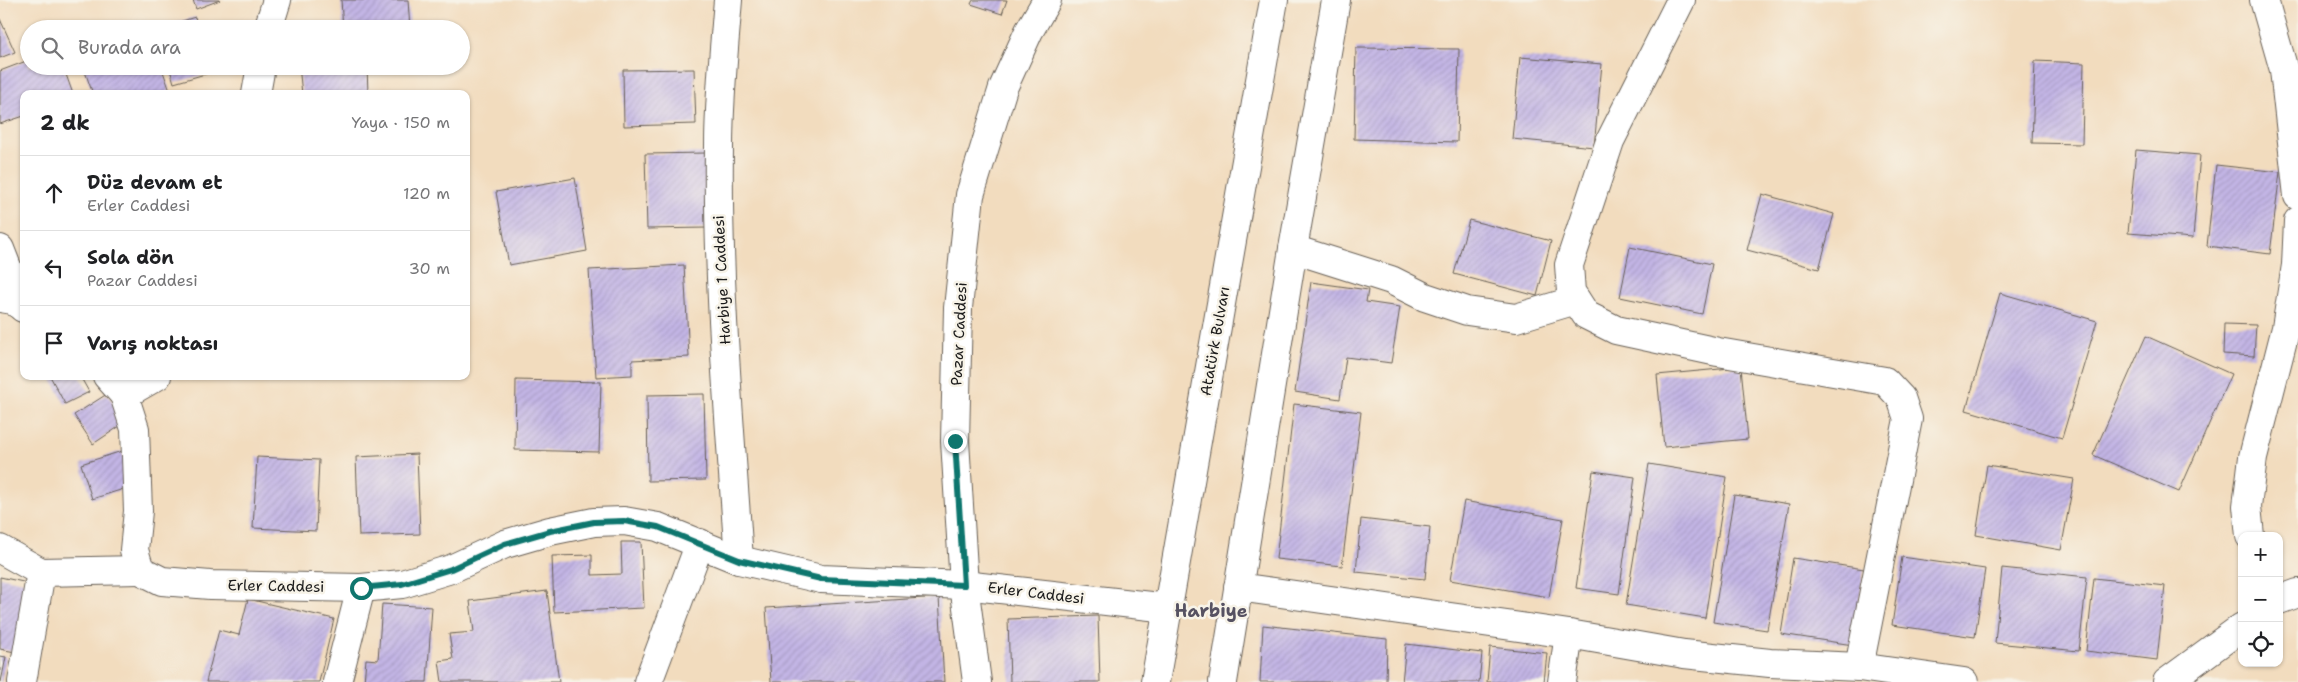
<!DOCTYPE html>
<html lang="tr">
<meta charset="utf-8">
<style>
body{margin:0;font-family:"Shantell Sans",sans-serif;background:#f6f6f6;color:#202124}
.controls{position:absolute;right:15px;bottom:15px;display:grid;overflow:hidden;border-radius:10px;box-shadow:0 1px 4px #0004}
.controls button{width:45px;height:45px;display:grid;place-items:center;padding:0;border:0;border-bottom:1px solid #e0e0e0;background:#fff;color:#202124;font:25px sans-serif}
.stop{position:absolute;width:15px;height:15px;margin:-11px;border:4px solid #0f766e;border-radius:50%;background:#fff}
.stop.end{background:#0f766e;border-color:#fff;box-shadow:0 1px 5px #0008}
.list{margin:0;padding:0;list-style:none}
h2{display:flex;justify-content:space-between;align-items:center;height:65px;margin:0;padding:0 20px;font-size:21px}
h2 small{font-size:16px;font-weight:400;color:#757577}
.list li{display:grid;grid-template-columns:32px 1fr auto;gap:15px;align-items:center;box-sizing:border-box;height:75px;padding:0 20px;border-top:1px solid #e0e0e0}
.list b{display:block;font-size:19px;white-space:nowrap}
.list p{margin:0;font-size:16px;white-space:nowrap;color:#757577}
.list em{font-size:16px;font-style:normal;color:#757577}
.icon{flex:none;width:28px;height:28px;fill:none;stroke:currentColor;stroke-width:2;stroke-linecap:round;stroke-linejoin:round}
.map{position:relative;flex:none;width:2298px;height:682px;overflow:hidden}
.search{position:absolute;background:#fff;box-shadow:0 1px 4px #0004;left:20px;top:20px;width:450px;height:55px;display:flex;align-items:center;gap:12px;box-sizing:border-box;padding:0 18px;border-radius:28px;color:#757577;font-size:19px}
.panel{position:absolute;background:#fff;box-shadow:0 1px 4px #0004;left:20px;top:90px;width:450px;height:290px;border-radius:10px}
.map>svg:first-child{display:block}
.building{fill:url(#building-hatch)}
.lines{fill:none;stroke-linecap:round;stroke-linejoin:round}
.minor-casing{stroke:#675f55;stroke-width:30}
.tertiary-casing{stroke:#675f55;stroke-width:30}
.trunk-casing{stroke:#675f55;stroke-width:30}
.minor{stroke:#fff;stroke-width:28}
.tertiary{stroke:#fff;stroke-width:28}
.trunk{stroke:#fff;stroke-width:28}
.route{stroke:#0f766e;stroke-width:6}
.labels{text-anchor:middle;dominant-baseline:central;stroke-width:5;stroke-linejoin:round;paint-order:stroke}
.street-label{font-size:15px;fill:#1c1c1c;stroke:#f7f3e8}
.quarter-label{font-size:18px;font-weight:bold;fill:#565262;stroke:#f7f3e8}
</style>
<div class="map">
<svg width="2298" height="682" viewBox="0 0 2298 682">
<defs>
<pattern id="building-hatch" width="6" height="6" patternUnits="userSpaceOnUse" patternTransform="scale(1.25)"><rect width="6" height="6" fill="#c3b5e5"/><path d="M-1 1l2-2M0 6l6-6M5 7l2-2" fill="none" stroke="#a79bc4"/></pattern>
</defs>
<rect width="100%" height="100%" fill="#f7f3e8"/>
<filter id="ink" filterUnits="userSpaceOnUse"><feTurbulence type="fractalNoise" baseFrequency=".02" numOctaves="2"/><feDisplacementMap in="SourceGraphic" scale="10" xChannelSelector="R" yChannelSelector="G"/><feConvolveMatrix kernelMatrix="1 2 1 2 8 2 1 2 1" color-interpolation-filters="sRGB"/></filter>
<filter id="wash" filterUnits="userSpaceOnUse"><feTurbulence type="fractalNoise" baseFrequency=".0096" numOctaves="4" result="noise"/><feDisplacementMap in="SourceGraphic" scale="20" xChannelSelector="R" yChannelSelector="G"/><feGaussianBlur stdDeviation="1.12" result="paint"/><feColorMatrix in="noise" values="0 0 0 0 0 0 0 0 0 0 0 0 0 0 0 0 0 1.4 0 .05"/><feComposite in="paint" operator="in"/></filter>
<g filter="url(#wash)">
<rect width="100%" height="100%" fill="#f2dcbe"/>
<g id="blocks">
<g class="building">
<path d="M193 0H220L196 9Z"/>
<path d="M341 0H408L410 29H343Z"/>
<path d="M973 0H1007L1002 14 971 4Z"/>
<path d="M195 17 199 29H160V28Z"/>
<path d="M0 19 15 52 0 58Z"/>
<path d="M146 22 148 29H127V28Z"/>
<path d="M1356 48 1459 49 1457 142 1354 139Z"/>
<path d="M1520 57 1602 64 1594 147 1512 139Z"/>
<path d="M29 60V66H63L73 94H24V116L0 124V71Z"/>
<path d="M2035 61 2084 63 2082 144 2032 143Z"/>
<path d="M83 66H161L170 91 161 94H93Z"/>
<path d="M169 66H210L212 72 174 83Z"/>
<path d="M299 66H367L368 94H302Z"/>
<path d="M694 69 696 124 624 126 623 70Z"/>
<path d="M2136 150 2200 155 2193 238 2128 233Z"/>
<path d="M706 153 707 228 647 229 645 154Z"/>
<path d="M2216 165 2280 172 2270 254 2207 246Z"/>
<path d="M575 178 587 251 509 265 496 192Z"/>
<path d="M1762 194 1834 214 1819 269 1747 250Z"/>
<path d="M1469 220 1551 241 1537 296 1454 274Z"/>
<path d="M1630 247 1712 264 1702 314 1620 297Z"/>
<path d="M684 265 689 357 632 360V375L596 377 589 270Z"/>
<path d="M1311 282 1368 290 1366 302 1400 307 1391 363 1346 357 1340 399 1295 392Z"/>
<path d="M2000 293 2097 321 2062 438 1966 410Z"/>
<path d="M2224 324 2256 325 2254 356 2223 354Z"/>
<path d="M2146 336 2231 374 2179 492 2093 455Z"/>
<path d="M1741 367 1748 439 1664 447 1657 375Z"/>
<path d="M50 376H80L89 392 65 404Z"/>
<path d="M516 380 601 382 599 452 515 450Z"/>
<path d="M107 394 126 422 93 444 74 415Z"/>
<path d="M704 394 706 480 648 481 647 395Z"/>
<path d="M1294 404 1361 412 1342 566 1276 559Z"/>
<path d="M122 451 133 486 92 499 81 464Z"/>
<path d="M417 454 420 534 359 536 356 457Z"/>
<path d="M257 457 319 460 316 531 253 528Z"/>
<path d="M1649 464 1727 477 1705 618 1626 605Z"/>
<path d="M1987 465 2074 479 2061 550 1976 535Z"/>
<path d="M1593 471 1635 477 1619 594 1576 588Z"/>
<path d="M1734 495 1789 504 1767 630 1713 622Z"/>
<path d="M1464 501 1563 519 1549 597 1450 580Z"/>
<path d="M1361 519 1430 527 1425 579 1356 572Z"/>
<path d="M621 542H641L644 608 554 612 552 556 592 555V575L622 574Z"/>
<path d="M1902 557 1985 569 1975 637 1892 625Z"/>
<path d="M1793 558 1864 569 1853 645 1781 634Z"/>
<path d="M2002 568 2087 577 2079 651 1995 643Z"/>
<path d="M0 577 28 583 15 652 0 649Z"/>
<path d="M2094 578 2165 586 2157 660 2086 651Z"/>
<path d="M547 591 559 682H442L439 661 453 659 449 634 474 632 470 601Z"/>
<path d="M939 597 944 682H771L766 608Z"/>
<path d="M248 599 334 619 319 682H206L219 630 239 635Z"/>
<path d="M382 604 432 607 427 682H364L366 659 378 660Z"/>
<path d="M1098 616 1100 682H1010L1008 619Z"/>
<path d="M1263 625 1387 639 1386 682H1260Z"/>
<path d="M1406 644 1482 653 1479 682H1402Z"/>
<path d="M1490 647 1547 653 1544 682H1487Z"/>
<path d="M0 656 6 657 1 682H0Z"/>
</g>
</g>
</g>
<g filter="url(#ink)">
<use href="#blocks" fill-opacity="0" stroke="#675f55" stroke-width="1"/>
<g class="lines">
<g class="minor-casing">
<g id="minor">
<path d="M1681 0 1610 141 1569 265 1571 292 1586 315 1616 330 1718 352 1885 381 1901 398 1908 419 1859 667"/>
<path d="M2264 0 2284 70 2298 196"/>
<path d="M268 29 277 0"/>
<path d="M256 94 261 66"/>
<path d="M0 249 23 308"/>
<path d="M1293 249 1391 280 1425 297 1467 311 1516 318 1576 300"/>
<path d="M124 395 157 376"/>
<path d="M2250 536 2247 506 2253 457 2286 328 2296 265 2298 221"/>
<path d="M0 549 41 572 140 570"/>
<path d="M1238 587 1569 634 1684 654 1770 663 1859 667 1964 682"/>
<path d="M2279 600 2298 593"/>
<path d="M22 682 41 572"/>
<path d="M337 682 361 588"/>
<path d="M648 682 700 543"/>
<path d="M1562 682 1569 634"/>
<path d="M2167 682 2242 627"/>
</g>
</g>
<g class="tertiary-casing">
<g id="tertiary">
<path d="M728 0C724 49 719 98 719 147 717 285 730 423 739 560"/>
<path d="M0 298 12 300 24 308"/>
<path d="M107 376 124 395 135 429 138 511 134 550 140 570 162 581 210 585 361 588 402 584 451 569 505 544 550 531 594 522 624 521 658 527 739 560 821 579 964 585 1168 608"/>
<path d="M977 682 964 585 955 441 958 308 970 195 1003 88 1029 31 1047 0"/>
</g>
</g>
<g class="trunk-casing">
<g id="trunk">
<path d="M1155 682 1274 0"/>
<path d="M1223 682 1293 249 1336 0"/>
</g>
</g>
<use href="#minor" class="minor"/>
<use href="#tertiary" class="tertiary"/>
<use href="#trunk" class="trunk"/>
</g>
</g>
<g class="lines" filter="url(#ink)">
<path class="route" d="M361 588 402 584 451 569 505 544 550 531 594 522 624 521 658 527 739 560 821 579 964 585 955 441"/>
</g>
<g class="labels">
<g class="street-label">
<text transform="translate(722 280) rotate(-93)">Harbiye 1 Caddesi</text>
<text transform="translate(959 334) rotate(-87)">Pazar Caddesi</text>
<text transform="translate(1215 341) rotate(-80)">Atatürk Bulvarı</text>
<text transform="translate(276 586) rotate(1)">Erler Caddesi</text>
<text transform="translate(1036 593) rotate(7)">Erler Caddesi</text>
</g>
<g class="quarter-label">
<text x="1211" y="611">Harbiye</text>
</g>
</g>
</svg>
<div class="controls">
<button>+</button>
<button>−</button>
<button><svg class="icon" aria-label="locate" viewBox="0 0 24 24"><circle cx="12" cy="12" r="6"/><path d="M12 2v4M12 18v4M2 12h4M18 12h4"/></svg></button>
</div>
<div class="stop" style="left:361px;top:588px"></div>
<div class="stop end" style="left:955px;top:441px"></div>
<div class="search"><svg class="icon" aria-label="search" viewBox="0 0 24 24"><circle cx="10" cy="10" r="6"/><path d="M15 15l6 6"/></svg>Burada ara</div>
<section class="panel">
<h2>2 dk<small>Yaya · 150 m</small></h2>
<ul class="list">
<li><svg class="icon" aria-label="ahead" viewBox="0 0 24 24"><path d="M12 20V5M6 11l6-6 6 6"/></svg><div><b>Düz devam et</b><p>Erler Caddesi</p></div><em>120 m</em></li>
<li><svg class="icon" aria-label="left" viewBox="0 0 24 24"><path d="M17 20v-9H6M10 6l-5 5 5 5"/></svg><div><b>Sola dön</b><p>Pazar Caddesi</p></div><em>30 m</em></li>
<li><svg class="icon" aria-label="arrive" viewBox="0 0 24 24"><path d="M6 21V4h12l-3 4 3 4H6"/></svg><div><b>Varış noktası</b></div></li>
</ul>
</section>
</div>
